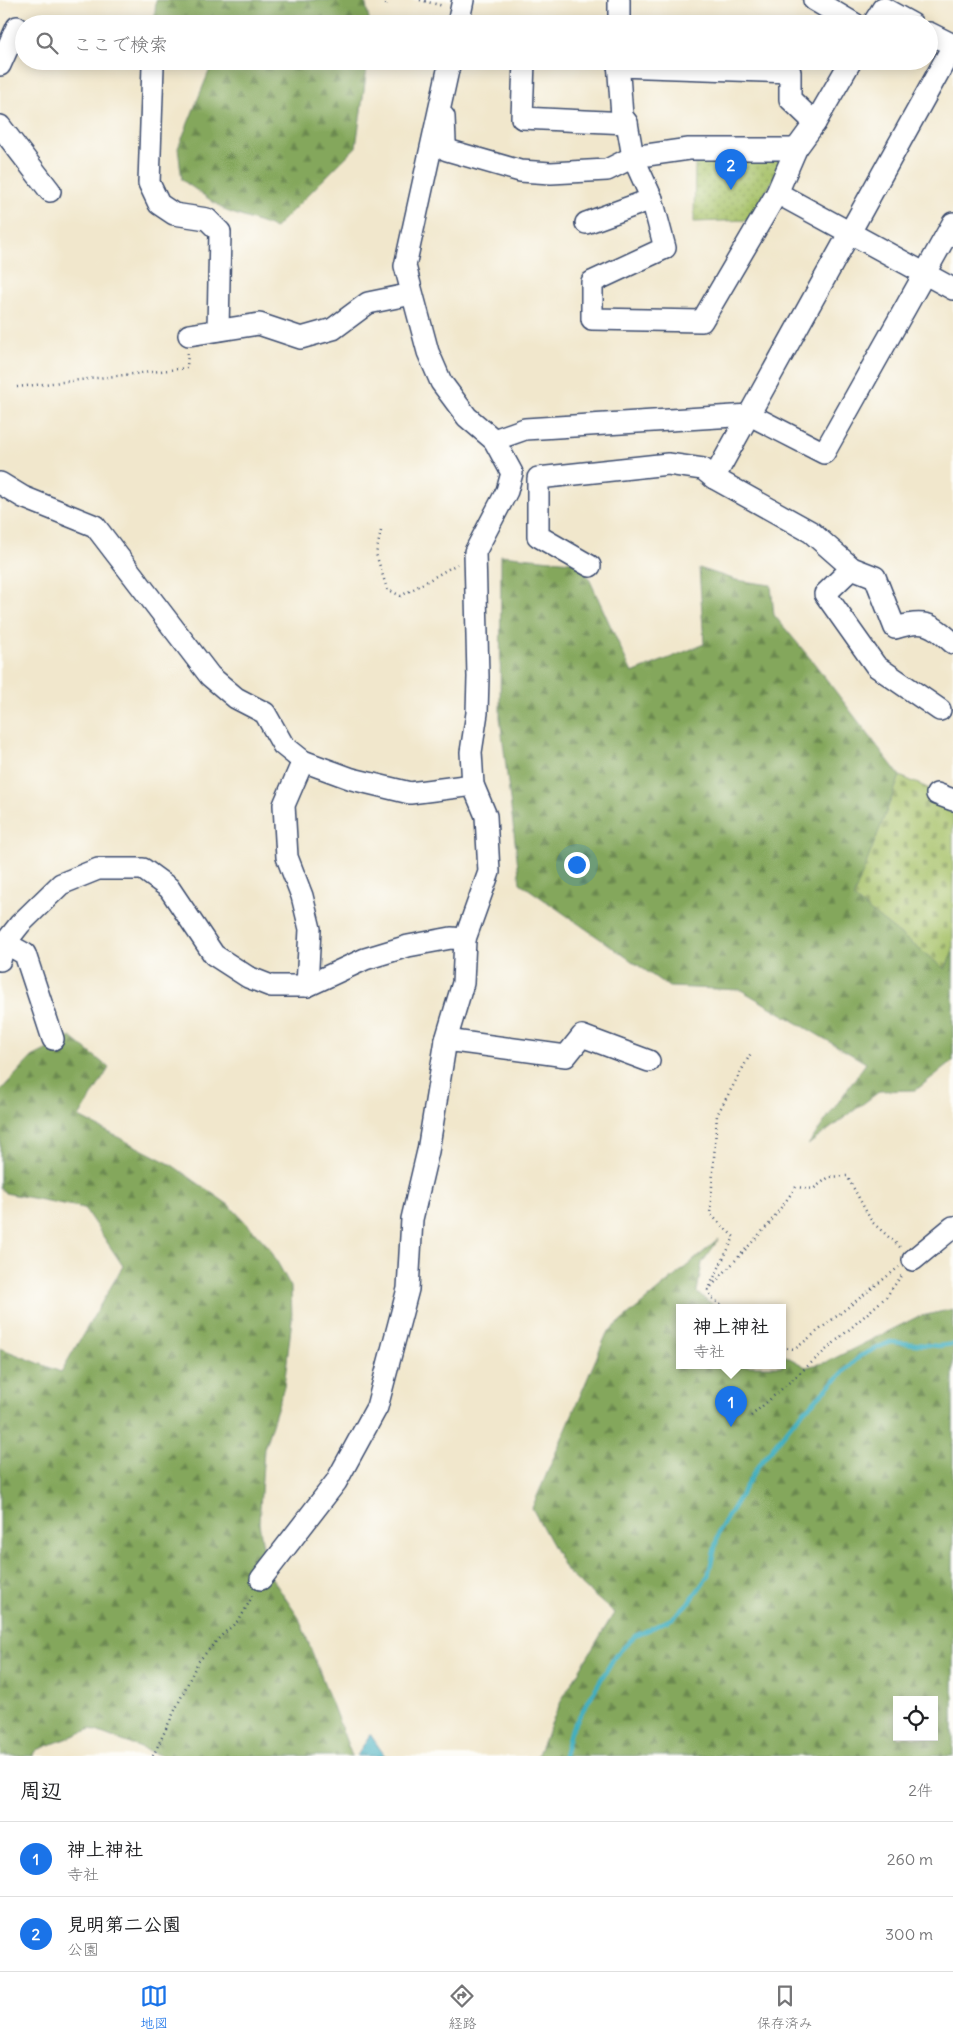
<!DOCTYPE html>
<html lang="ja">
<meta charset="utf-8">
<style>
body{margin:0;font-family:Delius,"Klee One",sans-serif;background:#f6f6f6;color:#202124}
.controls{position:absolute;right:15px;bottom:15px;display:grid;overflow:hidden;border-radius:0px;box-shadow:0 2px 12px #0003}
.controls button{width:45px;height:45px;display:grid;place-items:center;padding:0;border:0;border-bottom:1px solid #e0e0e0;background:#fff;color:#202124;font:25px sans-serif}
.you{position:absolute;left:576px;top:864px;width:18px;height:18px;margin:-12px;border:4px solid #fff;border-radius:50%;background:#1a73e8;box-shadow:0 0 0 8px #1a73e833}
.badge{display:grid;place-items:center;width:32px;height:32px;border-radius:50%;background:#1a73e8;color:#fff;font-size:16px;font-weight:700}
.pin{position:absolute;translate:-50% -41px;filter:drop-shadow(0 1px 2px #0008)}
.pin::after{content:'';position:absolute;top:26px;width:18px;height:15px;background:inherit;clip-path:polygon(0 0,100% 0,50% 100%)}
.popup{position:absolute;left:676px;top:1304px;width:110px;height:65px;box-sizing:border-box;display:grid;place-content:center;border-radius:0px;background:#fff;filter:drop-shadow(0 1px 4px #0005);font-size:16px;white-space:nowrap;color:#757577}
.popup b{font-size:19px;color:#202124}
.popup::after{content:'';position:absolute;left:50%;top:100%;margin-left:-10px;border:10px solid transparent;border-top-color:#fff}
.list{margin:0;padding:0;list-style:none}
h2{display:flex;justify-content:space-between;align-items:center;height:65px;margin:0;padding:0 20px;font-size:21px}
h2 small{font-size:16px;font-weight:400;color:#757577}
.list li{display:grid;grid-template-columns:32px 1fr auto;gap:15px;align-items:center;box-sizing:border-box;height:75px;padding:0 20px;border-top:1px solid #e0e0e0}
.list b{display:block;font-size:19px;white-space:nowrap}
.list p{margin:0;font-size:16px;white-space:nowrap;color:#757577}
.list em{font-size:16px;font-style:normal;color:#757577}
.icon{flex:none;width:28px;height:28px;fill:none;stroke:currentColor;stroke-width:2;stroke-linecap:round;stroke-linejoin:round}
.map{position:relative;flex:none;width:953px;height:1756px;overflow:hidden}
.search{position:absolute;background:#fff;box-shadow:0 2px 12px #0003;left:15px;right:15px;top:15px;height:55px;display:flex;align-items:center;gap:12px;box-sizing:border-box;padding:0 18px;border-radius:28px;color:#757577;font-size:19px}
.sheet{height:215px;background:#fff}
nav{display:flex;justify-content:space-around;align-items:center;box-sizing:border-box;height:70px;border-top:1px solid #e0e0e0;background:#fff;font-size:14px;color:#757577}
nav a{display:grid;justify-items:center;gap:2px}
nav .on{color:#1a73e8}
.map>svg:first-child{display:block}
.green{fill:url(#green-dots);stroke:#607862}
.forest{fill:url(#forest-firs);stroke:#506b5d;fill-rule:evenodd}
.cemetery{fill:url(#cemetery-stones);stroke:#607862}
.water{fill:url(#water-ripples);stroke:#2e6f8f}
.lines{fill:none;stroke-linecap:round;stroke-linejoin:round}
.stream{stroke:#42afc0;stroke-width:4.5}
.minor-casing{stroke:#3b4b6e;stroke-width:24}
.path{stroke:#3b4b6e;stroke-width:2.5;stroke-dasharray:1 4;stroke-linecap:butt}
.minor{stroke:#fff;stroke-width:21}
</style>
<div class="map">
<svg width="953" height="1756" viewBox="0 0 953 1756">
<defs>
<pattern id="green-dots" width="8" height="8" patternUnits="userSpaceOnUse" patternTransform="scale(1.25)"><rect width="8" height="8" fill="#a6c167"/><path d="M2 2h.1M6 6h.1" fill="none" stroke="#869d58" stroke-width="1.8" stroke-linecap="round"/></pattern>
<pattern id="forest-firs" width="22" height="20" patternUnits="userSpaceOnUse" patternTransform="scale(1.25)"><rect width="22" height="20" fill="#84a75c"/><path d="M5 1l3.5 6h-7zM16 11l3.5 6h-7z" fill="#6b884f"/></pattern>
<pattern id="cemetery-stones" width="16" height="16" patternUnits="userSpaceOnUse" patternTransform="scale(1.25)"><rect width="16" height="16" fill="#a6c167"/><path d="M2 7V4a2 2 0 0 1 4 0v3zM10 15v-3a2 2 0 0 1 4 0v3z" fill="#869d58"/></pattern>
<pattern id="water-ripples" width="26" height="14" patternUnits="userSpaceOnUse" patternTransform="scale(1.25)"><rect width="26" height="14" fill="#42afc0"/><path d="M2 4q2-2 4 0t4 0M15 11q2-2 4 0t4 0" fill="none" stroke="#368f9f"/></pattern>
</defs>
<rect width="100%" height="100%" fill="#fdfcf7"/>
<filter id="ink" filterUnits="userSpaceOnUse"><feTurbulence type="fractalNoise" baseFrequency=".02" numOctaves="2"/><feDisplacementMap in="SourceGraphic" scale="10" xChannelSelector="R" yChannelSelector="G"/><feConvolveMatrix kernelMatrix="1 2 1 2 8 2 1 2 1" color-interpolation-filters="sRGB"/></filter>
<filter id="wash" filterUnits="userSpaceOnUse"><feTurbulence type="fractalNoise" baseFrequency=".0096" numOctaves="4" result="noise"/><feDisplacementMap in="SourceGraphic" scale="20" xChannelSelector="R" yChannelSelector="G"/><feGaussianBlur stdDeviation="1.12" result="paint"/><feColorMatrix in="noise" values="0 0 0 0 0 0 0 0 0 0 0 0 0 0 0 0 0 1.4 0 .05"/><feComposite in="paint" operator="in"/></filter>
<g filter="url(#wash)">
<rect width="100%" height="100%" fill="#f1e7cc"/>
<path class="green" d="M786 157 750 220 694 222 695 160Z"/>
<g class="forest">
<path d="M156 0H365L370 24H154Z"/>
<path d="M201 61H368L356 147 275 228 226 211 182 180 178 148 210 69Z"/>
<path d="M501 555 582 563 632 673 704 644 699 568 736 580 771 585 774 615 814 663 900 776 854 898 945 969 953 951V1061L916 1090 880 1091 808 1145 866 1063 741 990 669 987 520 883 500 717Z"/>
<path d="M71 1037 109 1068 79 1117 172 1165 229 1205 269 1247 291 1287 292 1319 284 1387 264 1449 259 1523 267 1571 299 1618 352 1756H162L91 1729 37 1750 33 1756H0V1348L61 1372 123 1266 84 1208 5 1193 0 1187V1091L32 1057Z"/>
<path d="M719 1239 702 1263 697 1292 717 1308H680V1366H782V1354L806 1367 827 1362 917 1317 953 1309V1756H537L562 1699 614 1613 567 1572 532 1508 607 1333ZM897 1700H934V1737H897Z"/>
</g>
<path class="cemetery" d="M900 776 953 799V951L945 969 853 898Z"/>
<path class="water" d="M370 1734 385 1756H357Z"/>
<g class="lines">
<path class="stream" d="M564 1756 570 1732 615 1656 635 1636 673 1618 690 1601 708 1576 719 1531 758 1466 794 1421 860 1356 890 1342 939 1346 953 1344"/>
</g>
</g>
<g filter="url(#ink)">
<g class="lines">
<g class="minor-casing">
<g id="minor">
<path d="M814 0 855 24"/>
<path d="M458 24 463 0"/>
<path d="M619 24V0"/>
<path d="M873 24 883 8 912 24"/>
<path d="M929 33 953 45"/>
<path d="M524 61 522 118 627 123"/>
<path d="M618 61 622 116 627 123 633 157 652 199 665 248 592 282V319L702 321 777 193 796 149 815 123 851 61"/>
<path d="M0 65 17 27"/>
<path d="M153 66 149 183 159 204 174 214 207 219 220 232 218 330"/>
<path d="M618 66 790 72V99L815 123"/>
<path d="M444 117 445 142 447 150 520 171 551 173 607 170 633 157 689 149H796"/>
<path d="M0 126 50 191"/>
<path d="M777 193 953 289"/>
<path d="M586 223 652 199"/>
<path d="M189 335 259 324 301 338 333 329 368 303 412 294"/>
<path d="M494 440 525 429 750 415 824 453 953 223"/>
<path d="M714 478 953 46"/>
<path d="M0 483 23 497 95 526 210 676 236 698 265 713 283 745 303 761 352 779 410 793 473 785"/>
<path d="M590 566 538 536V478L668 464 703 469 714 478 811 532 852 568 875 577 895 628C924 619 931 623 953 643"/>
<path d="M852 568 825 594 876 666 940 710"/>
<path d="M303 761 284 805 287 857 302 896 310 929 307 986"/>
<path d="M937 794 953 800"/>
<path d="M5 943 25 954 53 1039"/>
<path d="M0 960 5 943 20 924 61 884 98 869H143L169 888 214 955 248 977 271 986H307L365 959 408 946 451 938 465 939 489 872 486 816 473 785 471 752 477 713 478 677 475 552 507 491 512 473 494 440 467 417 441 382 428 352 405 266 450 61"/>
<path d="M446 1040 566 1056 582 1036 649 1061"/>
<path d="M913 1260 953 1227"/>
<path d="M261 1579 336 1482 377 1407 408 1289 412 1219 428 1151 446 1040 463 983 465 939"/>
</g>
</g>
<g class="path">
<path d="M420 0 443 6"/>
<path d="M386 5 387 0"/>
<path d="M17 387 187 368 188 351"/>
<path d="M381 531 376 554 387 589 401 596 457 564"/>
<path d="M710 1286 734 1237 710 1214 717 1115 751 1053"/>
<path d="M725 1308 712 1298 708 1290 769 1224 796 1187 813 1189 829 1177 847 1176 872 1222 901 1248"/>
<path d="M782 1348 795 1349 899 1267"/>
<path d="M751 1416 886 1297 902 1275"/>
<path d="M153 1756 198 1662 221 1636 240 1619 254 1593"/>
</g>
<use href="#minor" class="minor"/>
</g>
</g>
</svg>
<div class="controls">
<button><svg class="icon" aria-label="locate" viewBox="0 0 24 24"><circle cx="12" cy="12" r="6"/><path d="M12 2v4M12 18v4M2 12h4M18 12h4"/></svg></button>
</div>
<div class="you"></div>
<div class="pin badge" style="left:731px;top:1427px">1</div>
<div class="popup"><b>神上神社</b>寺社</div>
<div class="pin badge" style="left:731px;top:190px">2</div>
<div class="search"><svg class="icon" aria-label="search" viewBox="0 0 24 24"><circle cx="10" cy="10" r="6"/><path d="M15 15l6 6"/></svg>ここで検索</div>
</div>
<section class="sheet">
<h2>周辺<small>2件</small></h2>
<ul class="list">
<li><span class="badge">1</span><div><b>神上神社</b><p>寺社</p></div><em>260 m</em></li>
<li><span class="badge">2</span><div><b>見明第二公園</b><p>公園</p></div><em>300 m</em></li>
</ul>
</section>
<nav>
<a class="on"><svg class="icon" aria-label="map" viewBox="0 0 24 24"><path d="M3 6l6-2 6 2 6-2v14l-6 2-6-2-6 2zM9 4v14M15 6v14"/></svg>地図</a>
<a><svg class="icon" aria-label="directions" viewBox="0 0 24 24"><path d="M12 3l9 9-9 9-9-9zM9 14v-3h6M13 9l2 2-2 2"/></svg>経路</a>
<a><svg class="icon" aria-label="saved" viewBox="0 0 24 24"><path d="M7 4h10v16l-5-4-5 4z"/></svg>保存済み</a>
</nav>
